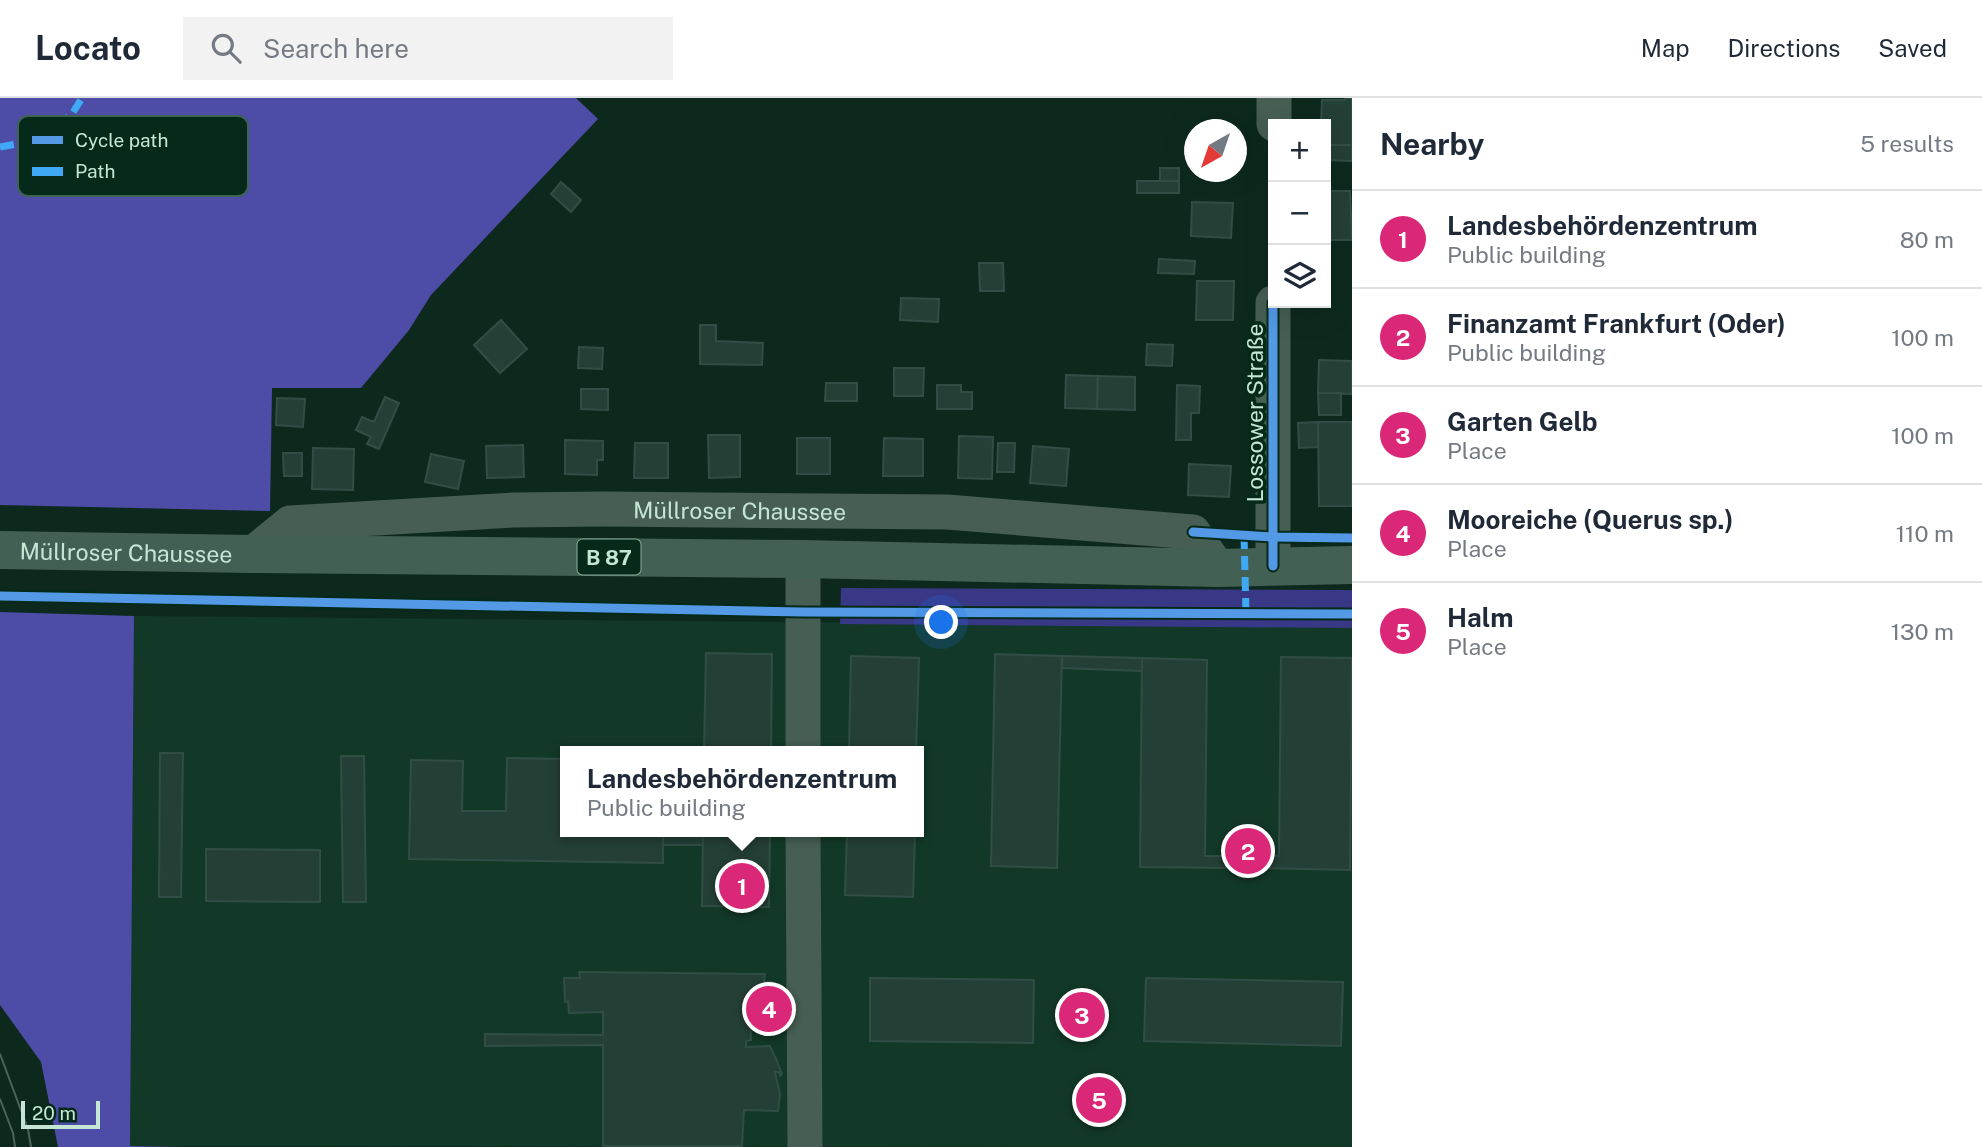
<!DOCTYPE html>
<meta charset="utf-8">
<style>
body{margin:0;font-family:"Public Sans",sans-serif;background:#f2f2f3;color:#1f2937}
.controls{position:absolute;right:21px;top:21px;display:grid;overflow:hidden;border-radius:0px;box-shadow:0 7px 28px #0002}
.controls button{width:63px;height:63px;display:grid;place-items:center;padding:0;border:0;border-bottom:2px solid #e0e1e3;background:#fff;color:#1f2937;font:35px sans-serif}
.compass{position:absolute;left:1184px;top:21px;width:63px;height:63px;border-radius:50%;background:#fff;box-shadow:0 7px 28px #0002;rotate:220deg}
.scale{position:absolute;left:21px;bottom:18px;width:79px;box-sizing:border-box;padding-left:7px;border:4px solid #c5e6d4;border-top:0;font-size:19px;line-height:24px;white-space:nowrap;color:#c5e6d4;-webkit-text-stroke:5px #052a1a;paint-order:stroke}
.you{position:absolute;left:942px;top:525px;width:24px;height:24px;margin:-18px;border:5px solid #fff;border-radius:50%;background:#1a73e8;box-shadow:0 0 0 10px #1a73e833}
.badge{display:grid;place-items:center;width:46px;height:46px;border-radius:50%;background:#db2777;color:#fff;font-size:23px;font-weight:700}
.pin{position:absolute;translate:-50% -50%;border:4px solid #fff;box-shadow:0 2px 7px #0006}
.popup{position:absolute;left:560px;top:648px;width:364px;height:91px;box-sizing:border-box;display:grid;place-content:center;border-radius:0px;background:#fff;filter:drop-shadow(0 2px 5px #0005);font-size:23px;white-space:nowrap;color:#747a83}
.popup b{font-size:26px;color:#1f2937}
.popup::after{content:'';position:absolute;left:50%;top:100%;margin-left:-14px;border:14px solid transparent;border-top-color:#fff}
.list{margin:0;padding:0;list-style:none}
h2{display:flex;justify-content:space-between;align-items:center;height:91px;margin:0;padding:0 28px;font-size:30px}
h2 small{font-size:23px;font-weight:400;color:#747a83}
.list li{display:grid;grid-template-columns:46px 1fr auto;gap:21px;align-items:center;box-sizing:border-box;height:98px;padding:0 28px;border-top:2px solid #e0e1e3}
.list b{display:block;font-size:26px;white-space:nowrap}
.list p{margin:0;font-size:23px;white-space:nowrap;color:#747a83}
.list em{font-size:23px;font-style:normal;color:#747a83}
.icon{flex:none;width:38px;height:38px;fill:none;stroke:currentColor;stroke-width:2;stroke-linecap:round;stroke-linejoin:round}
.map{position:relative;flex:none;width:1352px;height:1049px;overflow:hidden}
header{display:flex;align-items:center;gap:42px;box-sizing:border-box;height:98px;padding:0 35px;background:#fff;border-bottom:2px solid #e0e1e3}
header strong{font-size:33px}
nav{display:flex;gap:38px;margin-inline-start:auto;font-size:24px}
.search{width:490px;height:63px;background:#f2f2f3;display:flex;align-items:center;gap:18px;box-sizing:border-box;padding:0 24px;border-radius:0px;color:#747a83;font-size:26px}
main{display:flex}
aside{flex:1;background:#fff}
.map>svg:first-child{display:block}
.built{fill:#123928;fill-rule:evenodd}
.green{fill:#393886}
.forest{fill:#4d4ca7}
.building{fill:#243f36;stroke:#314e46;stroke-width:2}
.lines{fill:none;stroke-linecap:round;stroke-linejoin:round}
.minor{stroke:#465e53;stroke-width:35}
.major{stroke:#436054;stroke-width:38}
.tram{stroke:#4d635a;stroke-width:2}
.quiet{stroke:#3fa9f5;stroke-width:7;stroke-dasharray:14 7;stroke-linecap:butt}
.cycleway-casing{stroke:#052a1a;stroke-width:13}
.cycleway{stroke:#5399e6;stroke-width:9}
.labels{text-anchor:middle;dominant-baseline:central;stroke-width:7;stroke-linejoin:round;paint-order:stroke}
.shield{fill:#052a1a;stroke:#8bae9c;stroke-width:2}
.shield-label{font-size:21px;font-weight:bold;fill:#c5e6d4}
.street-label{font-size:23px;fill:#c5e6d4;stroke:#052a1a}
.key{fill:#052a1a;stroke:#3f6252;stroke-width:2}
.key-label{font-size:19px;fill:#c5e6d4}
</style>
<header>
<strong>Locato</strong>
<div class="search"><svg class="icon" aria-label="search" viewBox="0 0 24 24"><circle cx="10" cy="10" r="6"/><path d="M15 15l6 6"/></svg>Search here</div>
<nav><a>Map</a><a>Directions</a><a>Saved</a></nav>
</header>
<main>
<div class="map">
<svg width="1352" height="1049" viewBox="0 0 1352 1049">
<rect width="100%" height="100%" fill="#0d291e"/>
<path class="built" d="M134 518 1352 529V1049L130 1048ZM565 653H919V734H565Z"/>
<path class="green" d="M841 490 1352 492V530L840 526Z"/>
<g class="forest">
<path d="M0 0H576L598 21 431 197 409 232 361 290H272L270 413 0 407Z"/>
<path d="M0 514 134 518 130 1048 185 1049H58L41 964 0 907Z"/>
</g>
<g class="building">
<path d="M1346 0H1352V47H1326V26H1321L1322 2H1344Z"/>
<path d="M1326 47H1352V63L1326 62Z"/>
<rect x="1160" y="70" width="19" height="13"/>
<rect x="1137" y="83" width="42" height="12"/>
<path d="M561 84 581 102 571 114 551 96Z"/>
<path d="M1326 93H1350L1352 142H1326Z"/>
<path d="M1192 104 1233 105 1231 140 1191 138Z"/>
<path d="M1159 161 1195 163 1194 176 1158 175Z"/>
<path d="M979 165H1003L1004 193H980Z"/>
<path d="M1197 183H1234L1233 222H1196Z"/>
<path d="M901 200 939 201 938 224 900 222Z"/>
<path d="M501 222 527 251 500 275 474 247Z"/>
<path d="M700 227H716V243L763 245 762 267 700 266Z"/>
<path d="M1147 246 1173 247 1172 268 1146 267Z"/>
<path d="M579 249 603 250 602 271 578 270Z"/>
<path d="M1319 262 1352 263V296L1318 295Z"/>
<path d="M894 270H924L923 298H894Z"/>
<path d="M1066 277 1098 278 1097 311 1065 310Z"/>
<path d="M1098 278 1135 279V312L1097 311Z"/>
<path d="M826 285H857V303H825Z"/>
<path d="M937 287H961V294H972V311H937Z"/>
<path d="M1177 287 1200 288 1199 315H1191V342H1176Z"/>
<path d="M581 291H608V312L581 311Z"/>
<path d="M1318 295H1341V317H1319Z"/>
<path d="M385 299 399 305 379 351 367 346 371 339 356 332 362 319 374 324Z"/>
<path d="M277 300 305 301 303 329 276 327Z"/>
<path d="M1318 324H1352V408H1319Z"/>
<path d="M1318 324V349L1299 350 1298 325Z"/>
<path d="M708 337H740V379L709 380Z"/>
<path d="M959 338 993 339 992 381 958 380Z"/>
<rect x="797" y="340" width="33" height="36"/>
<path d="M884 340 923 341V378H883Z"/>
<path d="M565 342 603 343V362H597V377L565 376Z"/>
<path d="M635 345H668V380H634Z"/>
<path d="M998 345H1015L1014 374H997Z"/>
<path d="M523 347 524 379 487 380 486 348Z"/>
<path d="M1033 348 1069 351 1066 388 1030 385Z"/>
<path d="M313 350 354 351 353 392 312 391Z"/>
<path d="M283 355H302V378H284Z"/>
<path d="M431 356 464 363 458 391 425 384Z"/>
<path d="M1189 366 1231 368 1229 399 1188 397Z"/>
<path d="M706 555 772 556 771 653H704Z"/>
<path d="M995 556 1062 558 1057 770 991 768Z"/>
<path d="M851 558 919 560 916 653H849Z"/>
<path d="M1062 558 1142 560V573L1062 570Z"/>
<path d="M1281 559 1352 560 1350 772 1254 770 1253 774H1232V770L1140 769 1142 560 1207 562 1205 758H1235L1236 741 1256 742V757L1279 758Z"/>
<path d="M160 655H183L181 799H159Z"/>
<path d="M341 658H364L366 804H343Z"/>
<path d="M507 660 565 661V734H663V765L409 761 411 662 463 663 462 713H506Z"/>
<rect x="663" y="734" width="40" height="13"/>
<path d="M703 734H770L769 809 702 808Z"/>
<path d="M847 734H915L913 799 845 797Z"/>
<path d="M206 751 320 752V804L206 803Z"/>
<path d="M579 874 765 876 764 884H772L771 917 750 918 751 942 746 943V949L770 948 776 961 782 976 780 978 779 974H775L780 996 778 1013 744 1012 742 1048H603V947L485 948V936L603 937V914L569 915 568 903 565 904 564 880H580Z"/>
<path d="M870 880 1034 882 1033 945 870 943Z"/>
<path d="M1146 880 1343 884 1341 948 1144 943Z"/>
</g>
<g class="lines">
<g class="minor">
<path d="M1274 26V0"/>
<path id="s1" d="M252 456 290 425 513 412 605 411 947 414 1193 434 1218 470"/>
<path d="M1273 468V205"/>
<path d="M803 653V461"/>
<path d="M803 734 805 1049"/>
</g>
<path class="major" id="s2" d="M0 452 252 456 803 461 1218 470 1352 467"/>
<g class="tram">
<path d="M0 956 28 1031 31 1049"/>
<path d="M0 1001 13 1035 15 1049"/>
</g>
<g class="quiet">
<path d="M0 49 39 42 72 16 82 0"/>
<path d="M1244 437 1246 515"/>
</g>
<g class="cycleway-casing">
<g id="cycleway">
<path d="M1193 434 1273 439 1352 440"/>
<path d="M1273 468V205"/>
<path d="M0 498 803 514 1352 516"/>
</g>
</g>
<use href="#cycleway" class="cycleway"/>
</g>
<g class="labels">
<rect class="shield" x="577.5" y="441.5" width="63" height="35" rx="5"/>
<g class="shield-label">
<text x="609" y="459">B 87</text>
</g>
<g class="street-label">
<text transform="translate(1254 315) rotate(-90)">Lossower Straße</text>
<text stroke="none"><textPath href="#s1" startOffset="499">Müllroser Chaussee</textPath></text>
<text stroke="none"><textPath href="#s2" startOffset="126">Müllroser Chaussee</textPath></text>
</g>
</g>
<rect x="18" y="18" width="230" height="80" rx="10" class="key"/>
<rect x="32" y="38" width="31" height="8" fill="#5399e6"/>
<rect x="32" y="69" width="31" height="9" fill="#3fa9f5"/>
<g class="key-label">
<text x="75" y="49">Cycle path</text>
<text x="75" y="80">Path</text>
</g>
</svg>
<div class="controls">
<button>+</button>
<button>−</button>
<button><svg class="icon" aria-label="layers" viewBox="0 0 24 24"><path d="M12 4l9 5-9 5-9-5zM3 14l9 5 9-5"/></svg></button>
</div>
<svg class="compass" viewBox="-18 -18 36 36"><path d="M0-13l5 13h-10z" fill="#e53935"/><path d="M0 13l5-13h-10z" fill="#747a83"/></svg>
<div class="scale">20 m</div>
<div class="you"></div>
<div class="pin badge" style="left:742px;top:788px">1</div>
<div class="popup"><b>Landesbehördenzentrum</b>Public building</div>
<div class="pin badge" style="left:1248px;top:753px">2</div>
<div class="pin badge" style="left:1082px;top:917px">3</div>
<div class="pin badge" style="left:769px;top:911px">4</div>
<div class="pin badge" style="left:1099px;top:1002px">5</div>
</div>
<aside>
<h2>Nearby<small>5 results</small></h2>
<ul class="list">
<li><span class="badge">1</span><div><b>Landesbehördenzentrum</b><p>Public building</p></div><em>80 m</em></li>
<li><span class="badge">2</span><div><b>Finanzamt Frankfurt (Oder)</b><p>Public building</p></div><em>100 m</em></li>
<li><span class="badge">3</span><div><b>Garten Gelb</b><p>Place</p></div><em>100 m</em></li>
<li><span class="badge">4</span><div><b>Mooreiche (Querus sp.)</b><p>Place</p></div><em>110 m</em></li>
<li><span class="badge">5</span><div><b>Halm</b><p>Place</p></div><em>130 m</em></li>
</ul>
</aside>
</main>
